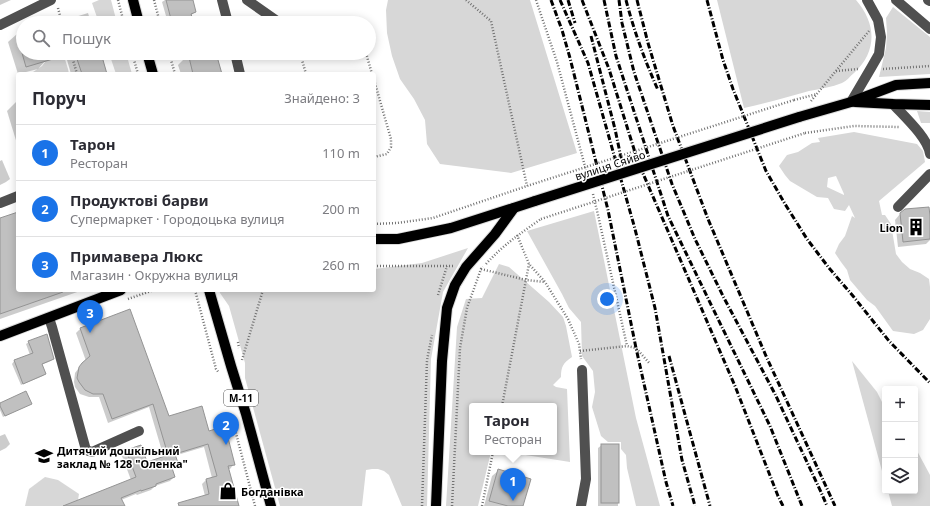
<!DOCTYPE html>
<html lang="uk">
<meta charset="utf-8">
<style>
body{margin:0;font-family:"Noto Sans",sans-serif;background:#f7f7f7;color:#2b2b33}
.controls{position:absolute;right:12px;bottom:12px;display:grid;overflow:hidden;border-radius:4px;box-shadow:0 2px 10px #0003}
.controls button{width:36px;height:36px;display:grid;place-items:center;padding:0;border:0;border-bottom:1px solid #e1e1e2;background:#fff;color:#2b2b33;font:20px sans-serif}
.you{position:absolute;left:607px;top:299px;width:14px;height:14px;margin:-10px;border:3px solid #fff;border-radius:50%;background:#1a73e8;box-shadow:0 0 0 6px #1a73e833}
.badge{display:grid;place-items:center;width:26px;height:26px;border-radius:50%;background:#1a73e8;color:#fff;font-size:13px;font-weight:700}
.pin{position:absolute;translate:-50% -33px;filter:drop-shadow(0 1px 2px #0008)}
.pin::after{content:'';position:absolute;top:21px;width:14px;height:12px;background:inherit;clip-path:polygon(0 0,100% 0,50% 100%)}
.popup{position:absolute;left:469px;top:403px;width:88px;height:52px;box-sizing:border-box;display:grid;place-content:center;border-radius:4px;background:#fff;filter:drop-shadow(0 1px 3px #0005);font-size:13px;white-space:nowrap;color:#7c7c81}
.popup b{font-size:15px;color:#2b2b33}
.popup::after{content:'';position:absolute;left:50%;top:100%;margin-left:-8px;border:8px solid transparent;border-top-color:#fff}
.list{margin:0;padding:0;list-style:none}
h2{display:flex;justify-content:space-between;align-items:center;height:52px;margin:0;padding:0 16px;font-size:17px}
h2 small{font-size:13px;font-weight:400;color:#7c7c81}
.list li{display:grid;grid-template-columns:26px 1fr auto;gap:12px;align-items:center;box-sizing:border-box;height:56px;padding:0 16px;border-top:1px solid #e1e1e2}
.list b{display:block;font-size:15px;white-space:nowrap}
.list p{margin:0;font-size:13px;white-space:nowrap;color:#7c7c81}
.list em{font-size:13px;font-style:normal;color:#7c7c81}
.icon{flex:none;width:22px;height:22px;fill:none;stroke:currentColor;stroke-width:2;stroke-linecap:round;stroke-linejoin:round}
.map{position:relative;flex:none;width:930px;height:506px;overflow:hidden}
.search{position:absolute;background:#fff;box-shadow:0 2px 10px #0003;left:16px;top:16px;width:360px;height:44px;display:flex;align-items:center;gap:10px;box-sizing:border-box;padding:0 14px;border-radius:22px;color:#7c7c81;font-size:15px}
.panel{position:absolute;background:#fff;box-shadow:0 2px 10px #0003;left:16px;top:72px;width:360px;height:220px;border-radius:4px}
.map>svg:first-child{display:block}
.green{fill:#d7d7d7;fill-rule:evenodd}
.shadow{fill:#0003}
.building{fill:#c0c0c0;stroke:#949494}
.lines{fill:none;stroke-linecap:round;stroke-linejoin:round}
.major-casing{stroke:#dbdbdb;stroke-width:12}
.path{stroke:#727272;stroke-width:2.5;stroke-dasharray:1 2;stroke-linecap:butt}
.minor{stroke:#505050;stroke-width:10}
.major{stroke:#000;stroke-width:10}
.rail{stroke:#000;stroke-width:3;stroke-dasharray:6 2 1 2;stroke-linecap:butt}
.major-bridge-casing{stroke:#dbdbdb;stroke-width:12;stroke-linecap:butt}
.path-bridge{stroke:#727272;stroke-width:2.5;stroke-dasharray:1 2;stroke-linecap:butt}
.major-bridge{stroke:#000;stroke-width:10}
.labels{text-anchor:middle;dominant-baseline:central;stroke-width:3;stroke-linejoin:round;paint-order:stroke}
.shield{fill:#fff;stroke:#4c4c4c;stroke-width:1}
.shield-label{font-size:10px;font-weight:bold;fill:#000}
.street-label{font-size:11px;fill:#000;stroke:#fff}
.poi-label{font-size:11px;font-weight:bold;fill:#000;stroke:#fff;text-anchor:start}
</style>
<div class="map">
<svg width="930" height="506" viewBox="0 0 930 506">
<rect width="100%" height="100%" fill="#fff"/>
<g class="green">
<path d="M99 0H111L117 23H99L92 3Z"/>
<path d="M388 0H530L577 153 511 173 440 164 427 144 425 120 414 99 400 79 392 56 387 33 386 10Z"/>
<path d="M717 0H856C877 24 877 52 854 73 850 76 847 81 842 83 832 87 820 89 809 91 788 97 766 103 744 108Z"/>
<path d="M893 7 930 37V74L879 77 886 48 887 33 886 18Z"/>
<path d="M52 53H63L68 69 69 74H34L33 72 42 66Z"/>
<path d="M109 53H126L132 74H116Z"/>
<path d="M917 111 930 112V123H921Z"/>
<path d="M854 132 917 144 923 151 925 162 879 201 882 215H885L891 224 896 254 902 262 910 269 920 273 929 279 930 287V319L923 330 914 334 893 331 875 306 867 300 850 280 847 270 841 262 835 253 839 244 845 236 852 216 855 218 849 205 845 211 834 209 828 198 817 197 790 181 785 175 779 166 787 155 798 152 812 143 820 142 818 138ZM836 176 844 194V195L827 187 828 178Z"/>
<path d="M594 211 636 418 660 506H636L627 468 626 455 621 449V442H608L601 436 592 407 595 392 593 371 582 356 581 322 569 308 562 294 527 231Z"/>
<path d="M468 248 443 292 431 359 427 506H402L389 475 384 471 378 469H372L366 470 362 506H280L245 378V363L229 306 220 293 219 290H374V269L422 263Z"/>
<path d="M499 264 509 267 549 302 563 317 566 326 572 357C563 363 561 367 561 377L553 385 556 387 567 389 570 462 507 452H554V406H472V452H491L478 506H446L457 327 466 299 482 298Z"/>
<path d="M852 361 877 392 885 408V482Z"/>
<path d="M915 447 930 475V506H892L888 491H915Z"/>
<path d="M45 477 58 480 79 494 77 506H25L29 489Z"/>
</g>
<g class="shadow">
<path d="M0 0H11L0 5Z"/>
<path d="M165 0H192L195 12 190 16 191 19 188 23H168L162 2Z"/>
<path d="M88 13 91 23H56Z"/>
<path d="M53 18 54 23H38Z"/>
<path d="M23 32V53H44L46 60 38 69 18 74 8 42 17 34Z"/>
<path d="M65 53H100L106 74H71Z"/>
<path d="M195 53H215L221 74H181L178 65 188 55Z"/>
<path d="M17 101H18V147L7 111Z"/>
<path d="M2 160 10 179 6 182 0 185V161Z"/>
<path d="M18 213V290H83L0 319V219Z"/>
<path d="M900 214 930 225V240L926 244 898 247 895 220Z"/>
<path d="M129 311 169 417 208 432 234 464 230 469H228L237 506H179L205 496 202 484 206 480 212 478 204 447 174 456 177 465 172 470 174 477 170 481 155 486 151 490 137 495 136 494 121 500 122 506H74L131 480 122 456 126 451 140 446 147 463 164 458 149 407 108 423 99 397H89L80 394 75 387 74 382 75 373 78 369 86 361 76 333 80 329Z"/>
<path d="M29 342 53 359 51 361 41 365 45 374 43 376 21 385 12 364 14 361 30 355 26 344Z"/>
<path d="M0 404H31L3 417 0 410Z"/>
<path d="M5 434 10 444 6 448 0 451V436Z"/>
<path d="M602 445H618V506H598V448Z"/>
<path d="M498 471 522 506H484L492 476Z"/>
</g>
<g class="building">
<path d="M166 0H193L196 12 191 14 193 20 181 23H172Z"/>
<path d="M22 53H63V56L26 67Z"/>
<path d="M75 53H101L107 74H82Z"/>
<path d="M188 53H216L222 74H193Z"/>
<path d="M929 207 930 216V239L903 242 900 213 905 209Z"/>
<path d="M18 212V290H63V292L0 314V218Z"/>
<path d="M130 309 169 416 202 406 209 431 225 426 235 465 228 466 239 506H179L178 503 209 494 206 479 217 476 208 444 175 454 179 466 172 468 175 477 156 484V486L141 491V490L121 498 125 506H63L136 477 126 450 141 445 147 462 168 455 153 404 112 419 103 394H93L85 390 79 382 77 378 79 367 82 363 90 356 80 328Z"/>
<path d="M47 334 54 359 42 364 46 374 23 384 14 360 33 353 28 341Z"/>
<path d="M26 391 32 404 5 416 0 406V403Z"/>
<rect x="601" y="444" width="18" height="59"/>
<path d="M498 469 531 479 523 506H508L489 501Z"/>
</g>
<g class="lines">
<g class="major-casing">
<g id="major">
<path d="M133 0 139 23"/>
<path d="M147 53 153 74"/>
<path d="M855 102 893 104 930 105"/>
<path d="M799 117 851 102 896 85 930 83"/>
<path d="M374 239H398L451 228 535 201"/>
<path d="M209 290 231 366 246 414 271 506"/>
<path d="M0 336 121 290"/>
<path d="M436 506 442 361 447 308 455 285 466 267 495 234 514 208"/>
</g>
</g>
<g class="path">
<path d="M118 0 124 23"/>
<path d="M154 0 160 23"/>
<path d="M466 0 491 21 527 186"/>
<path d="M536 0 557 62 587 174"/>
<path d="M58 8 62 23"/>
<path d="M346 23H350"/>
<path d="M71 53 77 74"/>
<path d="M132 53 138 74"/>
<path d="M169 53 175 74"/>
<path d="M300 53 306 74"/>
<path d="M366 53 372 74"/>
<path d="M883 69 930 66"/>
<path d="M836 71 858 69"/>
<path d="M374 80 391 139V147L387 154 374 157"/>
<path d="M794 100 817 94"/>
<path d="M811 101 869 31"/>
<path d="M805 133 854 126 900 127"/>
<path d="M593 194 598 215 627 346"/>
<path d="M374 224 397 223 433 218 530 185"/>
<path d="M517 235 529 264 545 282 568 319 579 344 581 359"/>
<path d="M486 264C503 245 521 233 541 219"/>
<path d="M374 266H453"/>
<path d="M481 269 526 280 545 282"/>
<path d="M195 290 216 369 219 373"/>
<path d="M438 295 447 266"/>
<path d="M128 299 154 290"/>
<path d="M238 342 239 348"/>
<path d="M580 351 627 346 636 348 650 364"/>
<path d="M242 360 263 290"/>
<path d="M502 406 529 264"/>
<path d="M232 418 255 506"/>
<path d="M422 506 427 360 432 335"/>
<path d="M452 506 460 348 467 308 481 269 483 267"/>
<path d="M482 506 493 452"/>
</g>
<g class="minor">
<path d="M222 0 228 23"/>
<path d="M247 0 280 23"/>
<path d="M896 0 930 29"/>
<path d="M928 0 930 1"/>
<path d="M0 25 51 0"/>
<path d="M235 53 240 74"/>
<path d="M851 102 871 68 879 54 881 37 878 20 867 0"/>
<path d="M893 104C905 117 928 138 930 154"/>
<path d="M0 203 18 196"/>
<path d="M898 207 930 174"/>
<path d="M49 318 52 327 86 450 92 452 139 431"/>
<path d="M581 506 586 479 582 370"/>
</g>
<use href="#major" class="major"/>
<g class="rail">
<path d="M551 0 562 30 570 58 608 210 636 348 666 482 673 506"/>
<path d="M560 0 588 63 635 229 655 308 682 460 695 506"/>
<path d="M568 0 575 23"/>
<path d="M582 0 609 69 638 162 735 386 778 496 783 506"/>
<path d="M604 0 616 56 668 216 770 426 802 506"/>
<path d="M619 0 622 23 634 72 672 184 695 239 724 298 775 394 821 492 827 506"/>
<path d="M626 0C634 31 645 61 658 90"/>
<path d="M637 0 648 43 673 126 708 219 766 356 835 506"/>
<path d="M707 0 723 60 733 89 766 171 785 204 807 239 829 268 853 296 889 341 930 383"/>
<path d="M591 36 615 129 623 167"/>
<path d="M669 356 710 506"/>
</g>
<g class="major-bridge-casing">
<path id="major-bridge" d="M535 201 799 117"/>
</g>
<g class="path-bridge">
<path d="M530 185 794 100"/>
<path d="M541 219 805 133"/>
</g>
<use href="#major-bridge" class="major-bridge"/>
</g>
<defs>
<g id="building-bare" transform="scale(1.38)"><path d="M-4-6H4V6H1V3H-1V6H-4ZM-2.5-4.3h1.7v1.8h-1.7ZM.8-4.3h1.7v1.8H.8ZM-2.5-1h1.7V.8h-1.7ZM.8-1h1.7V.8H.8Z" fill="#000" stroke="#fff" stroke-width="2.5" paint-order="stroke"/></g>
<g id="school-bare" transform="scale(1.38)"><path d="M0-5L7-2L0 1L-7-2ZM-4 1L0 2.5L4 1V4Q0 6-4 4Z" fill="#000" stroke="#fff" stroke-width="2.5" paint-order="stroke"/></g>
<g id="shop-bare" transform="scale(1.38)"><path d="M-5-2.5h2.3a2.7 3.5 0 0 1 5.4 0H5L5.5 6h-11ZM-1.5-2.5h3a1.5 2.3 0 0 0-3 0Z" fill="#000" stroke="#fff" stroke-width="2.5" paint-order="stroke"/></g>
</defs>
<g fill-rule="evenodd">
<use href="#building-bare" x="916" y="227"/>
<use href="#school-bare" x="44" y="456"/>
<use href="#shop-bare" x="228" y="491"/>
</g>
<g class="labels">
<rect class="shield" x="224" y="390" width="34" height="16" rx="3"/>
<g class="shield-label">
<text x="241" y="398">М-11</text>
</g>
<g class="street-label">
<text transform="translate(610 165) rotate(-18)">вулиця Сяйво</text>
</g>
<g class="poi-label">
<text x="903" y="227" text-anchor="end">Lion</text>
<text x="57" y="450">Дитячий дошкільний<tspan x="57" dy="13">заклад № 128 "Оленка"</tspan></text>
<text x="241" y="491">Богданівка</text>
</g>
</g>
</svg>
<div class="controls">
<button>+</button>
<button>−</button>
<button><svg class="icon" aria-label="layers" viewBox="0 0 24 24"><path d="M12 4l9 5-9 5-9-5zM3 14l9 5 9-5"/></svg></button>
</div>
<div class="you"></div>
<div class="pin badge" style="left:513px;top:501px">1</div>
<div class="popup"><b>Тарон</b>Ресторан</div>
<div class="pin badge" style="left:226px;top:445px">2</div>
<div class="pin badge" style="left:90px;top:333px">3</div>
<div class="search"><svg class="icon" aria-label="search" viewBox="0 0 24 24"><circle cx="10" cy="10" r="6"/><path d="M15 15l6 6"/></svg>Пошук</div>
<section class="panel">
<h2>Поруч<small>Знайдено: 3</small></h2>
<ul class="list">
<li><span class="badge">1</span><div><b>Тарон</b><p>Ресторан</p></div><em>110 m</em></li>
<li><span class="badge">2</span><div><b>Продуктові барви</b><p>Супермаркет · Городоцька вулиця</p></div><em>200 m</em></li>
<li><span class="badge">3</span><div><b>Примавера Люкс</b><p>Магазин · Окружна вулиця</p></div><em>260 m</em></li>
</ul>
</section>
</div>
